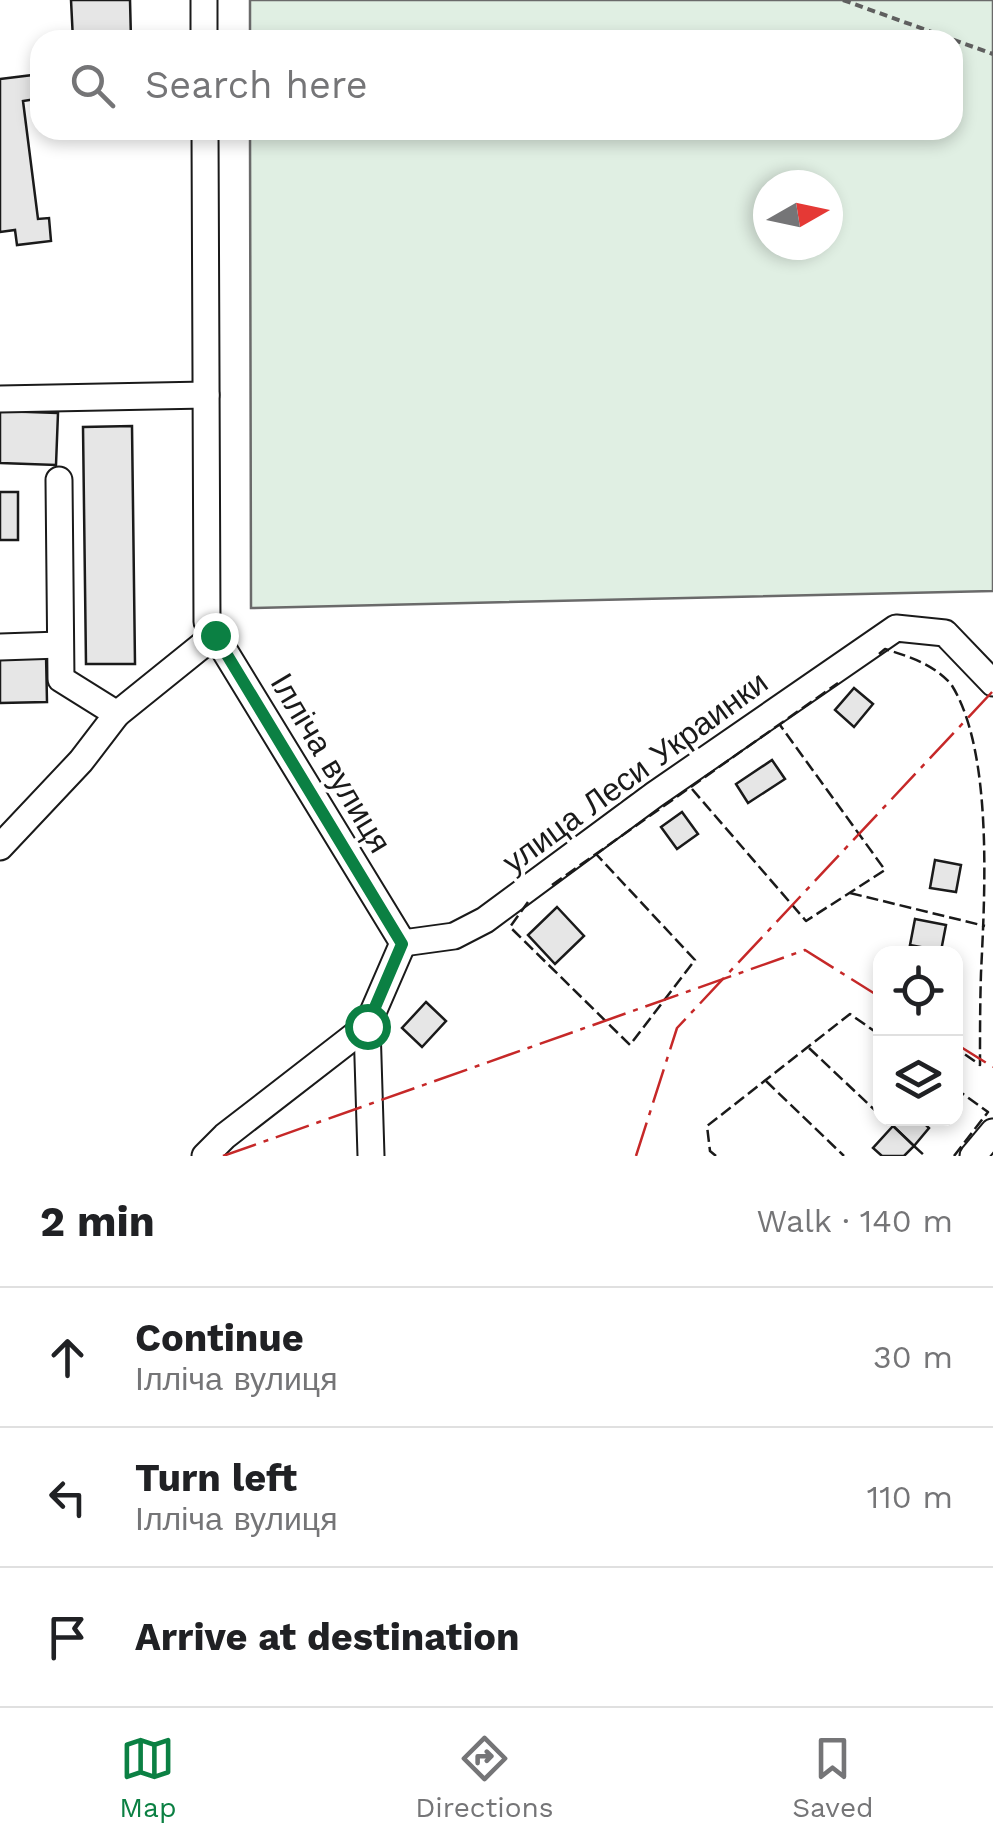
<!DOCTYPE html>
<meta charset="utf-8">
<style>
body{margin:0;font-family:"Work Sans",sans-serif;background:#f6f6f6;color:#202124}
.controls{position:absolute;right:30px;bottom:30px;display:grid;overflow:hidden;border-radius:20px;box-shadow:0 5px 15px #0003}
.controls button{width:90px;height:90px;display:grid;place-items:center;padding:0;border:0;border-bottom:2px solid #e0e0e0;background:#fff;color:#202124;font:50px sans-serif}
.compass{position:absolute;left:753px;top:170px;width:90px;height:90px;border-radius:50%;background:#fff;box-shadow:0 5px 15px #0003;rotate:81deg}
.stop{position:absolute;width:30px;height:30px;margin:-22px;border:8px solid #0b8043;border-radius:50%;background:#fff}
.stop.end{background:#0b8043;border-color:#fff;box-shadow:0 2px 10px #0008}
.list{margin:0;padding:0;list-style:none}
h2{display:flex;justify-content:space-between;align-items:center;height:130px;margin:0;padding:0 40px;font-size:42px}
h2 small{font-size:32px;font-weight:400;color:#757577}
.list li{display:grid;grid-template-columns:65px 1fr auto;gap:30px;align-items:center;box-sizing:border-box;height:140px;padding:0 40px;border-top:2px solid #e0e0e0}
.list b{display:block;font-size:38px;white-space:nowrap}
.list p{margin:0;font-size:32px;white-space:nowrap;color:#757577}
.list em{font-size:32px;font-style:normal;color:#757577}
.icon{flex:none;width:55px;height:55px;fill:none;stroke:currentColor;stroke-width:2;stroke-linecap:round;stroke-linejoin:round}
.map{position:relative;flex:none;width:993px;height:1156px;overflow:hidden}
.search{position:absolute;background:#fff;box-shadow:0 5px 15px #0003;left:30px;right:30px;top:30px;height:110px;display:flex;align-items:center;gap:25px;box-sizing:border-box;padding:0 35px;border-radius:30px;color:#757577;font-size:38px}
.sheet{height:550px;background:#fff}
nav{display:flex;justify-content:space-around;align-items:center;box-sizing:border-box;height:140px;border-top:2px solid #e0e0e0;background:#fff;font-size:28px;color:#757577}
nav a{display:grid;justify-items:center;gap:5px}
nav .on{color:#0b8043}
.map>svg:first-child{display:block}
.green{fill:#e0efe3;stroke:#6a6a6a;stroke-width:2.5;fill-rule:evenodd}
.building{fill:#e6e6e6;stroke:#1a1a1a;stroke-width:2.5}
.lines{fill:none;stroke-linecap:round;stroke-linejoin:round}
.minor-casing{stroke:#1a1a1a;stroke-width:29}
.path{stroke:#5f5f5f;stroke-width:4;stroke-dasharray:8 5;stroke-linecap:butt}
.minor{stroke:#fff;stroke-width:25}
.fence{stroke:#1a1a1a;stroke-width:2.5;stroke-dasharray:12 5;stroke-linecap:butt}
.power{stroke:#c62828;stroke-width:2.5;stroke-dasharray:35 8 5 8;stroke-linecap:butt}
.route{stroke:#0b8043;stroke-width:12}
.labels{text-anchor:middle;dominant-baseline:central;stroke-width:8;stroke-linejoin:round;paint-order:stroke}
.street-label{font-size:32px;fill:#1a1a1a;stroke:#fff}
</style>
<div class="map">
<svg width="993" height="1156" viewBox="0 0 993 1156">
<rect width="100%" height="100%" fill="#fff"/>
<path class="green" d="M250 0H993V591L251 608 250 130H953V40H250ZM768 185H828V245H768Z"/>
<g class="building">
<path d="M71 0H130L131 40H73Z"/>
<path d="M33 75 36 99 23 101 38 219 49 218 51 241 17 245 15 230 0 232V79Z"/>
<path d="M0 411 58 413 56 465 0 463Z"/>
<path d="M132 426 135 664H86L83 427Z"/>
<rect x="0" y="492" width="18" height="48"/>
<path d="M46 654 47 702 0 703V656Z"/>
<path d="M854 688 873 704 854 727 835 710Z"/>
<path d="M772 760 785 779 748 803 736 784Z"/>
<path d="M682 812 698 834 677 849 661 827Z"/>
<path d="M935 860 961 865 956 892 930 888Z"/>
<path d="M557 907 584 936 555 964 528 935Z"/>
<path d="M915 919 946 925 941 951 910 945Z"/>
<path d="M426 1002 446 1021 422 1047 402 1028Z"/>
<path d="M900 1118H919L929 1128 914 1146 893 1126Z"/>
<path d="M893 1126 914 1146 904 1156H882L873 1148Z"/>
</g>
<g class="lines">
<g class="minor-casing">
<g id="minor">
<path d="M204 0V40"/>
<path d="M205 130 207 622 403 943 367 1026 371 1156"/>
<path d="M0 399 206 395"/>
<path d="M59 480 61 679 117 714"/>
<path d="M0 647 60 645"/>
<path d="M0 847 81 761 117 714 215 635"/>
<path d="M403 943 454 936 485 920 654 795 896 628 945 633 993 683"/>
<path d="M205 1156 225 1136 367 1026"/>
<path d="M973 1156 993 1132"/>
</g>
</g>
<path class="path" d="M843 0 993 54"/>
<use href="#minor" class="minor"/>
<g class="fence">
<path d="M879 654 885 649C910 657 933 664 951 684 993 750 985 891 981 973 980 1003 980 1034 980 1065L956 1048"/>
<path d="M692 789 806 921 885 870 780 725"/>
<path d="M552 885 838 683"/>
<path d="M850 893 985 926"/>
<path d="M528 902 510 927 630 1045 695 960 596 854"/>
<path d="M809 1048 880 1115"/>
<path d="M766 1081 844 1156"/>
<path d="M885 1118 893 1126"/>
<path d="M914 1146 925 1156"/>
<path d="M716 1156 710 1151 707 1126 850 1014 880 1035"/>
<path d="M954 1156 988 1112 956 1089"/>
</g>
<g class="power">
<path d="M956 1044 993 1067"/>
<path d="M223 1156 805 950 880 997"/>
<path d="M636 1156 677 1028 993 691"/>
</g>
</g>
<g class="lines">
<path class="route" d="M215 635 402 944 367 1026"/>
</g>
<g class="labels">
<g class="street-label">
<text transform="translate(331 763) rotate(59)">Ілліча вулиця</text>
<text transform="translate(635 772) rotate(-36)">улица Леси Украинки</text>
</g>
</g>
</svg>
<div class="controls">
<button><svg class="icon" aria-label="locate" viewBox="0 0 24 24"><circle cx="12" cy="12" r="6"/><path d="M12 2v4M12 18v4M2 12h4M18 12h4"/></svg></button>
<button><svg class="icon" aria-label="layers" viewBox="0 0 24 24"><path d="M12 4l9 5-9 5-9-5zM3 14l9 5 9-5"/></svg></button>
</div>
<svg class="compass" viewBox="-18 -18 36 36"><path d="M0-13l5 13h-10z" fill="#e53935"/><path d="M0 13l5-13h-10z" fill="#757577"/></svg>
<div class="stop" style="left:367px;top:1026px"></div>
<div class="stop end" style="left:215px;top:635px"></div>
<div class="search"><svg class="icon" aria-label="search" viewBox="0 0 24 24"><circle cx="10" cy="10" r="6"/><path d="M15 15l6 6"/></svg>Search here</div>
</div>
<section class="sheet">
<h2>2 min<small>Walk · 140 m</small></h2>
<ul class="list">
<li><svg class="icon" aria-label="ahead" viewBox="0 0 24 24"><path d="M12 20V5M6 11l6-6 6 6"/></svg><div><b>Continue</b><p>Ілліча вулиця</p></div><em>30 m</em></li>
<li><svg class="icon" aria-label="left" viewBox="0 0 24 24"><path d="M17 20v-9H6M10 6l-5 5 5 5"/></svg><div><b>Turn left</b><p>Ілліча вулиця</p></div><em>110 m</em></li>
<li><svg class="icon" aria-label="arrive" viewBox="0 0 24 24"><path d="M6 21V4h12l-3 4 3 4H6"/></svg><div><b>Arrive at destination</b></div></li>
</ul>
</section>
<nav>
<a class="on"><svg class="icon" aria-label="map" viewBox="0 0 24 24"><path d="M3 6l6-2 6 2 6-2v14l-6 2-6-2-6 2zM9 4v14M15 6v14"/></svg>Map</a>
<a><svg class="icon" aria-label="directions" viewBox="0 0 24 24"><path d="M12 3l9 9-9 9-9-9zM9 14v-3h6M13 9l2 2-2 2"/></svg>Directions</a>
<a><svg class="icon" aria-label="saved" viewBox="0 0 24 24"><path d="M7 4h10v16l-5-4-5 4z"/></svg>Saved</a>
</nav>
